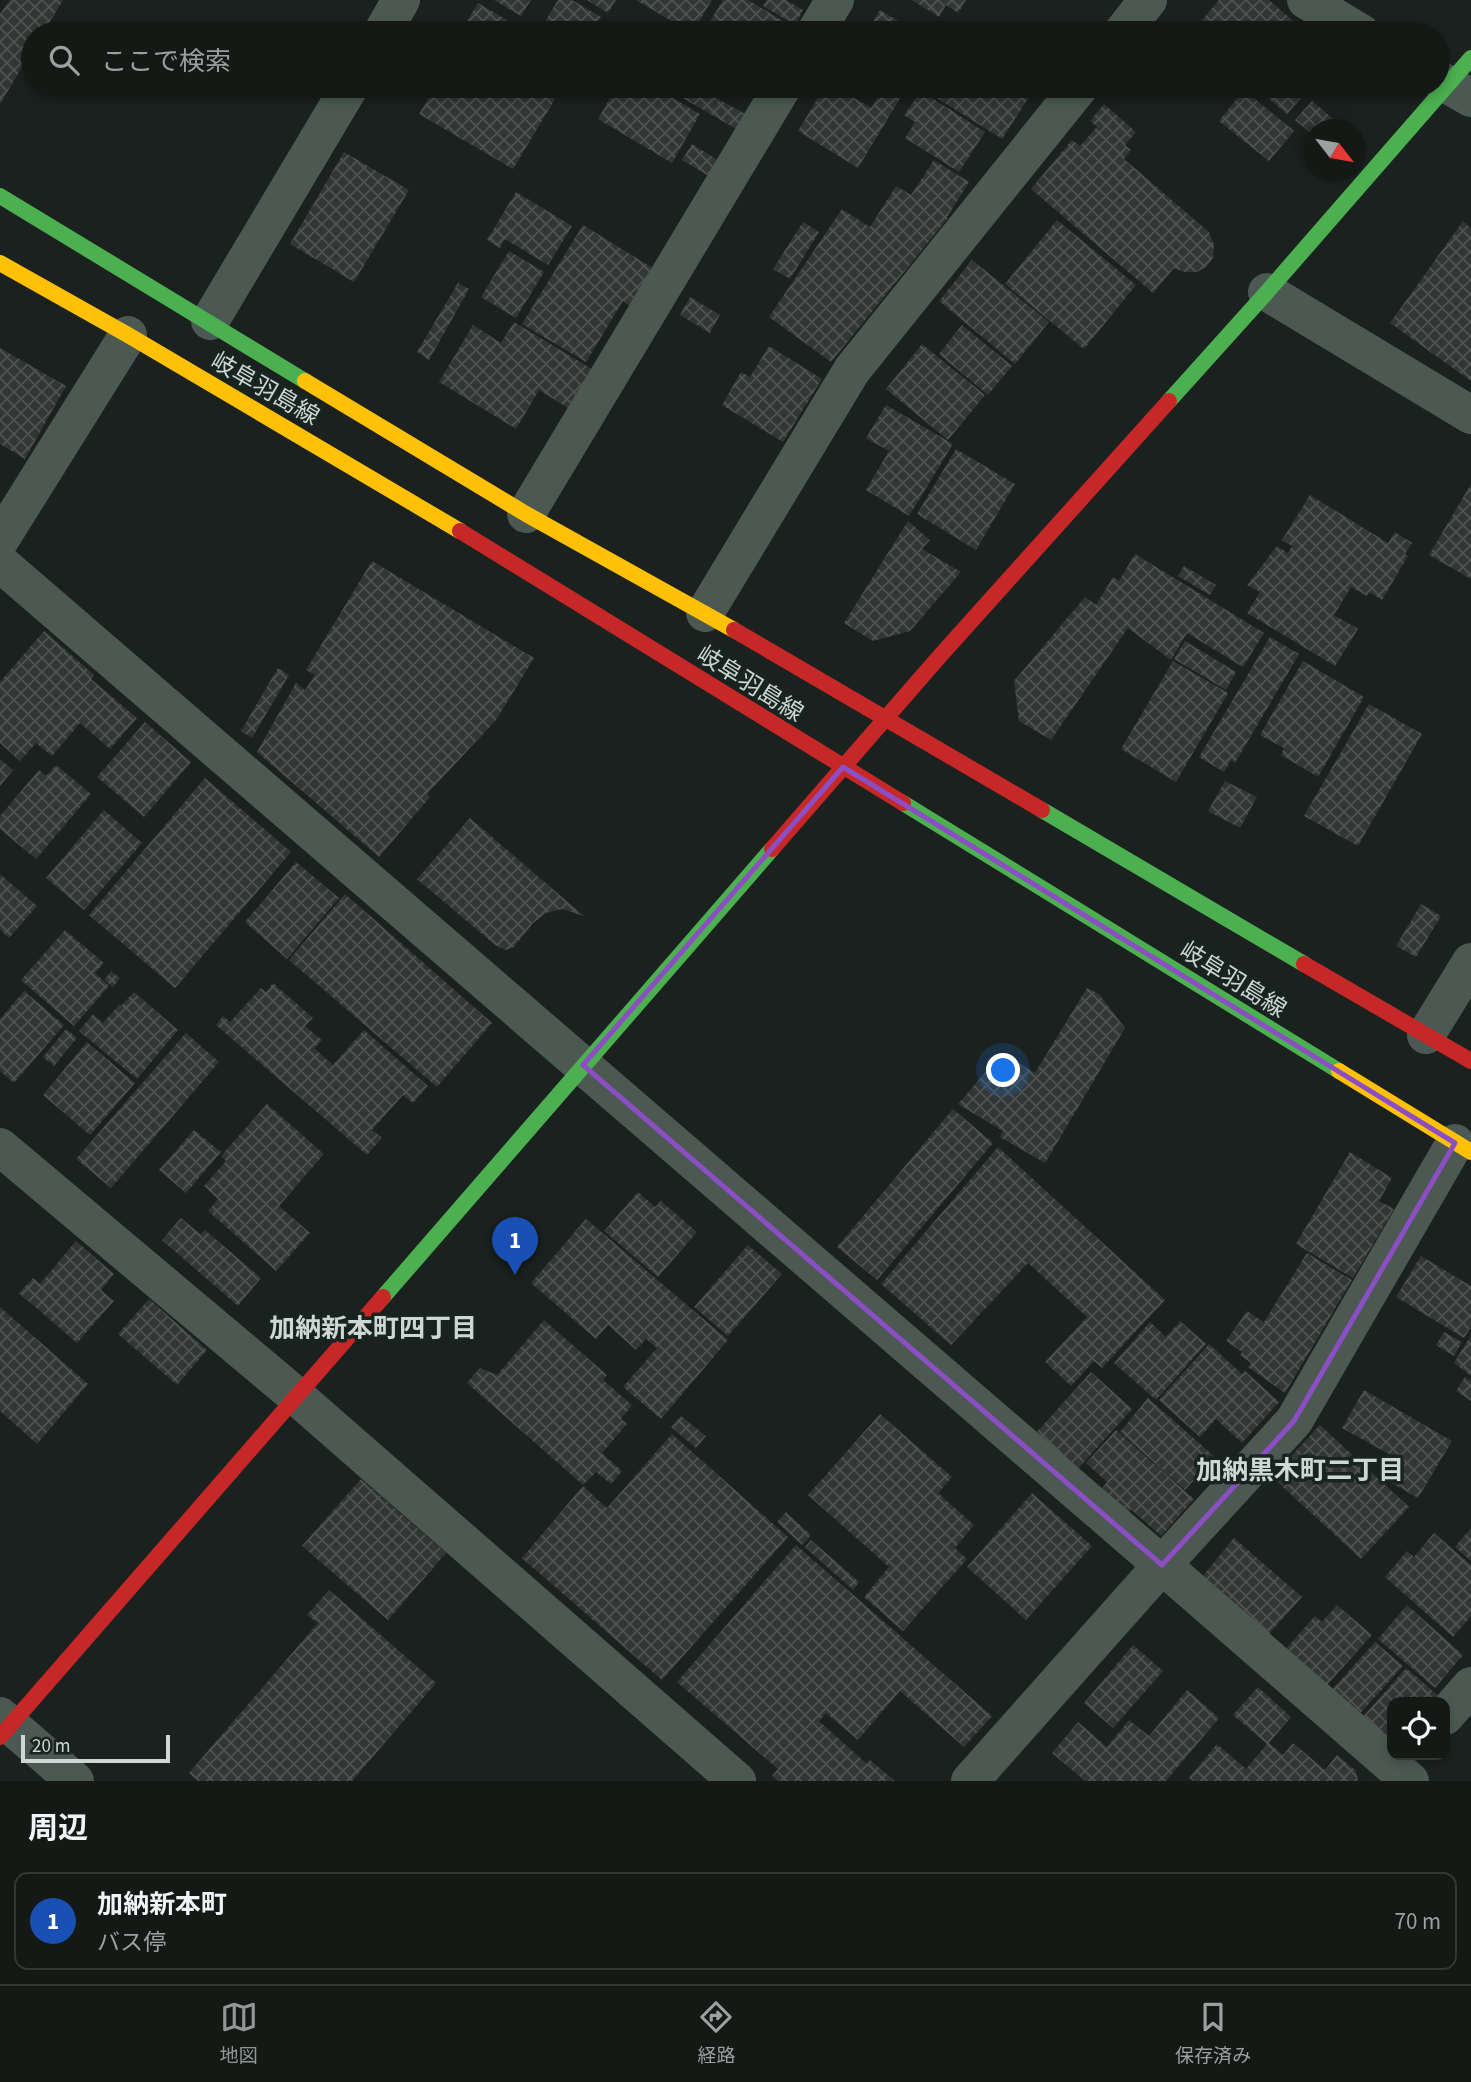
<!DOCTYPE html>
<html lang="ja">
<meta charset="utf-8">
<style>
body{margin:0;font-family:"Source Sans 3","Noto Sans JP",sans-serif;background:#1d221f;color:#f1f3f6}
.controls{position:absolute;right:21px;bottom:21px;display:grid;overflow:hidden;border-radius:14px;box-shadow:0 4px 10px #0003}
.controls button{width:63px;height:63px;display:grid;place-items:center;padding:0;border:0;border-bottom:2px solid #333835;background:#141916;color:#f1f3f6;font:35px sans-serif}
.compass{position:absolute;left:1303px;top:119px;width:63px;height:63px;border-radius:50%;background:#141916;box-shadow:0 4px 10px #0003;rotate:121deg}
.scale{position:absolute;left:21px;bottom:18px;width:149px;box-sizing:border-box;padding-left:7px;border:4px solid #cfd7d4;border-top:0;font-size:19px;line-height:24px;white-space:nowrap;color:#cfd7d4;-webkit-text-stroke:5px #18241f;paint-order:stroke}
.you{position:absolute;left:1004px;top:1071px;width:24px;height:24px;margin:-18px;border:5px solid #fff;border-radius:50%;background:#1a73e8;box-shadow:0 0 0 10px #1a73e833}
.badge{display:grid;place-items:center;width:46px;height:46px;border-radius:50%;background:#909794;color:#fff;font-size:23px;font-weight:700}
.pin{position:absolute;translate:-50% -58px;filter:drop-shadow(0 2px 4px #0008)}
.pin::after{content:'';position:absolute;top:37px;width:24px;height:21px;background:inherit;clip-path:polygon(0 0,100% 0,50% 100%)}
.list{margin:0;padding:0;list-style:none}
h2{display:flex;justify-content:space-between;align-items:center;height:91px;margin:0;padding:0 28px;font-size:30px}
h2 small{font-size:23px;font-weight:400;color:#9da0a1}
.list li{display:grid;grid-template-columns:46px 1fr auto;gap:21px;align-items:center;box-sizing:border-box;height:98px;margin:0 14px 14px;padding:0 14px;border:2px solid #333835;border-radius:14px}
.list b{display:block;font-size:26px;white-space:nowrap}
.list p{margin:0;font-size:23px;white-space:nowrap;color:#9da0a1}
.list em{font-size:23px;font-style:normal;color:#9da0a1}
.icon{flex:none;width:38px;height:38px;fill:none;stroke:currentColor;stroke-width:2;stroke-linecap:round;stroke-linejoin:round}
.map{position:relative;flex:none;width:1471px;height:1781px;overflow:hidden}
.search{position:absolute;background:#141916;box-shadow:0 4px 10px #0003;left:21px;right:21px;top:21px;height:77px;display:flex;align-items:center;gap:18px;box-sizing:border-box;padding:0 24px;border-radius:38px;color:#9da0a1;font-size:26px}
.sheet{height:203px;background:#141916}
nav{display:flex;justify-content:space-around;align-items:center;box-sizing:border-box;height:98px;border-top:2px solid #333835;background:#141916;font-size:19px;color:#9da0a1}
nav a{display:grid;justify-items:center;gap:4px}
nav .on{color:#909794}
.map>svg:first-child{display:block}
.building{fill:url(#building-cross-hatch)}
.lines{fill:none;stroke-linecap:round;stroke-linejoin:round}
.street{stroke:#4c5953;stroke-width:38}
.fast{stroke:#4caf50;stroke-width:16}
.slow{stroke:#ffc107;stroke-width:16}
.jam{stroke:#c62828;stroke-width:16}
.marked{fill:none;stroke:#8c4ec3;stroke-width:5;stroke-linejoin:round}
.labels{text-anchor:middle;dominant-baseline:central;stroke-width:7;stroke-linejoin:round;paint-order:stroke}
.street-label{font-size:24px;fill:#cfd7d4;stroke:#18241f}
.neighbourhood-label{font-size:26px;font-weight:bold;fill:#cfd7d4;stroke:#18241f}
</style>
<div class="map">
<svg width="1471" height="1781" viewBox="0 0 1471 1781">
<defs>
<pattern id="building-cross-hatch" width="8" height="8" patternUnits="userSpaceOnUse" patternTransform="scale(1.75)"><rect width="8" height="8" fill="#323735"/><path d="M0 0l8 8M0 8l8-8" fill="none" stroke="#4f5351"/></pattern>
</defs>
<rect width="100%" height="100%" fill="#1b211e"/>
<g class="building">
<path d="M10 0H63L43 33H33V49L0 104V14Z"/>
<path d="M494 0H531L521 16Z"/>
<path d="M558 0H572L601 17 591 33H538Z"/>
<path d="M587 0H616L608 13Z"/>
<path d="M636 0H712L692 33Z"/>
<path d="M723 0H748L790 25 786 33H703Z"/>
<path d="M767 0H786L803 10 795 25 763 6Z"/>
<path d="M912 0H966L958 13 946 5 939 17Z"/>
<path d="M1219 0H1269L1307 33H1191Z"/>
<path d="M478 3 529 33H460Z"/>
<path d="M880 10 918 33H866Z"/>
<path d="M657 22 675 33H650Z"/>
<path d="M436 86H534L555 99 513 169 419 114Z"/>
<path d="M617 86H653L700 114 672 163 598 119Z"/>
<path d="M662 86H724L712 108 718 99 747 115 738 130Z"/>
<path d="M825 86H835L871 108 885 86 902 95 858 168 798 131Z"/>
<path d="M934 86H1018L1031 94 1002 139 929 93Z"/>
<path d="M1254 86H1312L1287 114Z"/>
<path d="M1244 90 1294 131 1269 161 1219 121Z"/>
<path d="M921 91 985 132 959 172 905 138 915 122 904 115Z"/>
<path d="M1312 101 1343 127 1341 130H1314V136L1295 120Z"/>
<path d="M1104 104 1136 132 1125 145 1131 150 1124 159 1209 232 1214 245 1213 258 1206 267 1197 272H1185L1174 268 1153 293 1031 189 1072 140 1080 146 1097 127 1090 121Z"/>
<path d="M692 144 721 162 712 178 682 160Z"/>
<path d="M344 152 409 190 354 282 290 244Z"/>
<path d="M934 160 969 182 947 217 948 218 831 362 769 317 842 209 870 227 896 186 911 195Z"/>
<path d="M516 192 572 226 548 265 505 239 500 248 487 240Z"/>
<path d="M1057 220 1136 285 1084 349 1005 284Z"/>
<path d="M1463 221 1471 228V381L1390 323Z"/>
<path d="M803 222 819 232 790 279 773 269Z"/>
<path d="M583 225 656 270 633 308 623 301 586 362 522 324Z"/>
<path d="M509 251 544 272 516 318 481 297Z"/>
<path d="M972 260 1049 322 1015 364 939 301Z"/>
<path d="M458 283 469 289 429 360 417 352Z"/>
<path d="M690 297 720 315 710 333 680 315Z"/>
<path d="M514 322 595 371 571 410 539 390 516 429 439 382 473 325 501 343Z"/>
<path d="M962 325 1012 366 988 395 939 354Z"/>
<path d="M922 344 985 395 948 440 886 389Z"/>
<path d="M769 346 822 379 783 442 722 405 741 372 750 377Z"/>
<path d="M0 348 66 386 25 459 0 444Z"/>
<path d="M886 405 953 444 909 516 866 490 889 451 866 438Z"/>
<path d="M956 449 1015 484 976 550 917 514Z"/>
<path d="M1471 484V579L1429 555Z"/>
<path d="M1310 495 1388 543 1395 532 1412 543 1405 554 1408 556 1382 600 1369 592 1367 596 1351 587 1334 615 1358 629 1335 666 1247 613 1260 592 1247 585 1277 546 1288 553 1292 546 1282 540Z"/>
<path d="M908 521 930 540 922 549 961 572 910 631 873 641 844 623Z"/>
<path d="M1135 554 1264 633 1243 667 1187 633 1171 660 1128 628 1051 740 1019 721 1014 681 1085 597 1096 605 1113 577 1119 581Z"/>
<path d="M372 561 534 658 496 720 427 794 430 797 379 857 257 752 296 683 305 690 315 675 306 670Z"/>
<path d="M1184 566 1216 585 1210 595 1178 576Z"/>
<path d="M44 631 94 675 91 679 137 718 110 749 80 723 52 756 36 743 20 761 0 743V682Z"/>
<path d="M1270 637 1299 654 1235 763 1231 760 1224 772 1199 757Z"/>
<path d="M1185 641 1236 672 1226 690 1174 659Z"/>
<path d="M1173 661 1228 693 1176 782 1121 749Z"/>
<path d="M1303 661 1364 697 1318 777 1281 755 1284 748 1260 735Z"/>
<path d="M278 668 289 675 252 738 241 731Z"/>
<path d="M1369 704 1422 734 1358 846 1304 816Z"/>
<path d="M145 722 191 762 144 817 97 777Z"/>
<path d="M0 759 13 770 0 786Z"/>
<path d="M56 765 91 794 36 859 0 829V816L39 770 46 776Z"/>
<path d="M205 778 291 852 175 988 89 915Z"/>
<path d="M1225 781 1257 797 1240 828 1208 811Z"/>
<path d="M104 810 142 843 84 910 46 878Z"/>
<path d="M470 818 584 916 562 909 546 913 533 923 514 947 506 950 495 945 417 879Z"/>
<path d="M296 862 339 898 287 959 245 922Z"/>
<path d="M0 874 37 906 9 938 0 929Z"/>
<path d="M345 894 492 1023 437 1087 289 960Z"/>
<path d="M1421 904 1441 916 1416 957 1396 946Z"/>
<path d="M65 930 104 963 95 973 109 986 74 1026 21 980Z"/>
<path d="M111 971 120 978 113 987 104 980Z"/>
<path d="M273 983 313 1018 305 1026 322 1040 314 1048 333 1065 364 1030 428 1086 413 1103 403 1095 372 1130 382 1138 367 1155 216 1025 223 1016 230 1022 261 988 266 992Z"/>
<path d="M1087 988 1099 994 1125 1028 1045 1163 1000 1137 1003 1131 958 1104 1002 1053 1035 1073Z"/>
<path d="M24 991 64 1025 14 1083 0 1071V1019Z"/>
<path d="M134 992 178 1030 137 1079 79 1031 93 1014 103 1023 120 1004 121 1006Z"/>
<path d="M66 1029 77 1038 54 1066 43 1057Z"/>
<path d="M186 1033 219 1062 111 1188 76 1159Z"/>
<path d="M87 1042 135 1083 90 1135 43 1095Z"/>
<path d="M267 1104 324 1154 279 1206 310 1233 276 1271 208 1211 218 1199 204 1186 226 1161 221 1156Z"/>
<path d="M953 1109 993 1143 877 1280 837 1247Z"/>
<path d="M194 1130 221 1152 186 1193 159 1170Z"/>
<path d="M998 1147 1165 1300 1102 1368 1094 1361 1071 1386 1045 1362 1087 1317 1028 1263 951 1345 881 1284Z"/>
<path d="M1350 1152 1392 1178 1379 1201 1394 1209 1353 1278 1296 1244Z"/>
<path d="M638 1192 655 1207 661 1201 697 1232 658 1277 604 1231Z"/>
<path d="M181 1218 200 1234 205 1230 261 1278 238 1306 162 1240Z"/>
<path d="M586 1219 728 1340 661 1419 623 1387 657 1348 646 1339 636 1350 608 1325 596 1339 531 1283Z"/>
<path d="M76 1241 114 1274 101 1290 114 1301 77 1343 19 1293 33 1278 40 1284Z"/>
<path d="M748 1245 782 1274 728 1336 694 1307Z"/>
<path d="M1307 1253 1352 1280 1285 1393 1248 1367 1251 1363 1240 1355 1242 1352 1226 1341 1247 1311 1264 1322Z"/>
<path d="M1421 1256 1471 1286V1327L1464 1338 1396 1297Z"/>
<path d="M149 1299 207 1350 177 1385 118 1334Z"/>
<path d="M0 1307 88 1384 37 1444 0 1411Z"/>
<path d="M544 1320 607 1375 603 1380 632 1405 621 1419 627 1424 602 1453 622 1471 611 1484 596 1472 583 1485 467 1383 480 1368 497 1375Z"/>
<path d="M1180 1321 1206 1344 1156 1400 1114 1363 1150 1322 1166 1337Z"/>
<path d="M1444 1332 1462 1342 1454 1356 1436 1345Z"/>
<path d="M1471 1335V1376L1454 1363Z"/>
<path d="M1209 1344 1242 1374 1245 1371 1279 1402 1242 1443 1216 1419 1200 1437 1159 1400Z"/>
<path d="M1091 1372 1132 1409 1075 1472 1035 1434Z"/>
<path d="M1465 1377 1471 1381V1401L1456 1391Z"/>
<path d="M1364 1390 1452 1441 1418 1498 1383 1478 1394 1457 1342 1428Z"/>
<path d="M1148 1398 1215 1457 1185 1490 1120 1432Z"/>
<path d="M880 1414 952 1477 938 1493 974 1525 955 1548 967 1559 903 1631 864 1597 889 1567 808 1495Z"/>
<path d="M681 1416 706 1436 696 1448 671 1427Z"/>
<path d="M1320 1425 1409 1507 1361 1559 1272 1477Z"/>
<path d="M1116 1430 1194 1499 1161 1536 1131 1509 1124 1518 1097 1495 1107 1482 1086 1463Z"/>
<path d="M672 1434 788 1537 662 1680 522 1558 583 1486 607 1508Z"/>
<path d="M361 1479 446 1553 388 1620 302 1546Z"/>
<path d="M1032 1493 1092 1546 1026 1620 967 1567Z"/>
<path d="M786 1512 811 1535 802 1545 777 1522Z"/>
<path d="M1471 1528V1561L1455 1547Z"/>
<path d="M1434 1533 1471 1565V1616L1453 1637 1385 1577 1407 1551 1414 1557Z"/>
<path d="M1234 1538 1302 1597 1268 1635 1202 1577Z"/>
<path d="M811 1540 859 1582 853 1590 805 1547Z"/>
<path d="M796 1545 992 1716 964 1747 900 1691 858 1740 826 1713 819 1721 867 1764 870 1760 895 1781H778L772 1776 778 1769 677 1682Z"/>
<path d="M329 1590 436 1683 352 1781H198L189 1773 318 1623 307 1615Z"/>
<path d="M1337 1605 1372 1635 1326 1686 1285 1650 1315 1616 1322 1622Z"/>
<path d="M1407 1605 1463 1655 1435 1688 1378 1639Z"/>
<path d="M1375 1642 1403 1666 1356 1718 1328 1694Z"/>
<path d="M1133 1645 1163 1671 1113 1728 1084 1703Z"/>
<path d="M1406 1668 1441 1698 1437 1702H1392V1740L1360 1720Z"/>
<path d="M1258 1687 1291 1717 1269 1743 1283 1755 1293 1743 1325 1770 1337 1755 1356 1771 1358 1781H1193L1189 1778 1217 1744 1246 1769 1267 1744 1233 1715Z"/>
<path d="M1187 1690 1219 1718 1166 1781H1085L1052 1753 1078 1722 1107 1747 1129 1720 1149 1736Z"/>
</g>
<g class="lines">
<g class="street">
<path d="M1306 0 1361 33"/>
<path d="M382 33 401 0"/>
<path d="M815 33 835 0"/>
<path d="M1122 33 1148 0"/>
<path d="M1438 79 1471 98"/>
<path d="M1267 292 1471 415"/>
<path d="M210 321 350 86"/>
<path d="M526 514 783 86"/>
<path d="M0 540 128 335"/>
<path d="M0 563 1162 1565 1410 1781"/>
<path d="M705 613 852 370 1080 86"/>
<path d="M1426 1035 1471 962"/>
<path d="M0 1147 296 1396 737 1781"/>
<path d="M0 1716 75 1781"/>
<path d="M1445 1716 1471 1686"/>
<path d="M970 1781 1162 1565 1294 1421 1455 1143"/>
</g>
<g class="fast">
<path d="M0 196 305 381"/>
<path d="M1169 401 1267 292 1471 58"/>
<path d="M903 803 1339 1071"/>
<path d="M1042 810 1304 964"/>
<path d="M383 1297 772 849"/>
</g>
<g class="slow">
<path d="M0 263 128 335 460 531"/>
<path d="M305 381 526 514 734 630"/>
<path d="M1339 1071 1471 1152"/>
</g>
<g class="jam">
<path d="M460 531 903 803"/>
<path d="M734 630 1042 810"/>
<path d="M772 849 939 657 1169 401"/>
<path d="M1304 964 1471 1061"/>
<path d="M0 1737 383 1297"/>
</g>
</g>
<path class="marked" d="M843 767 1455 1143 1294 1421 1162 1565 583 1065Z"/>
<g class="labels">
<g class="street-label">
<text transform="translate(265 389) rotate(30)">岐阜羽島線</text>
<text transform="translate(750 684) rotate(32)">岐阜羽島線</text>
<text transform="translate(1233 980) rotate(32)">岐阜羽島線</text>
</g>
<g class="neighbourhood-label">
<text x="373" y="1328">加納新本町四丁目</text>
<text x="1300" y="1470">加納黒木町二丁目</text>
</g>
</g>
</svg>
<div class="controls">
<button><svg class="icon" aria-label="locate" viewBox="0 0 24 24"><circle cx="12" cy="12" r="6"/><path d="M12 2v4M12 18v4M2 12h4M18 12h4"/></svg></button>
</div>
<svg class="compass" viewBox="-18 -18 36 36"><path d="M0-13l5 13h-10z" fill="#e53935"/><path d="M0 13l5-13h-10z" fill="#9da0a1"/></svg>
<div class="scale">20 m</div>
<div class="you"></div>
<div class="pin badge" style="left:515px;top:1275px;background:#1a4fb4">1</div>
<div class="search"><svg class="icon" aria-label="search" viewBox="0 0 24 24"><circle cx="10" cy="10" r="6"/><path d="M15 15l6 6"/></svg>ここで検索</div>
</div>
<section class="sheet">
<h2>周辺<small></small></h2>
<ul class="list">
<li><span class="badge" style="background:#1a4fb4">1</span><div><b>加納新本町</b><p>バス停</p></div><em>70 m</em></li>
</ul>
</section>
<nav>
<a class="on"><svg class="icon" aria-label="map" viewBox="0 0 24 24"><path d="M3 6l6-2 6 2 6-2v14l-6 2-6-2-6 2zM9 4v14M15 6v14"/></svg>地図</a>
<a><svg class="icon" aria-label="directions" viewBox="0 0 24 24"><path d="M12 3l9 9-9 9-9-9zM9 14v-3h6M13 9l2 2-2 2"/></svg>経路</a>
<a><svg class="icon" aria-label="saved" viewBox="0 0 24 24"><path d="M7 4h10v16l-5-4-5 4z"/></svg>保存済み</a>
</nav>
